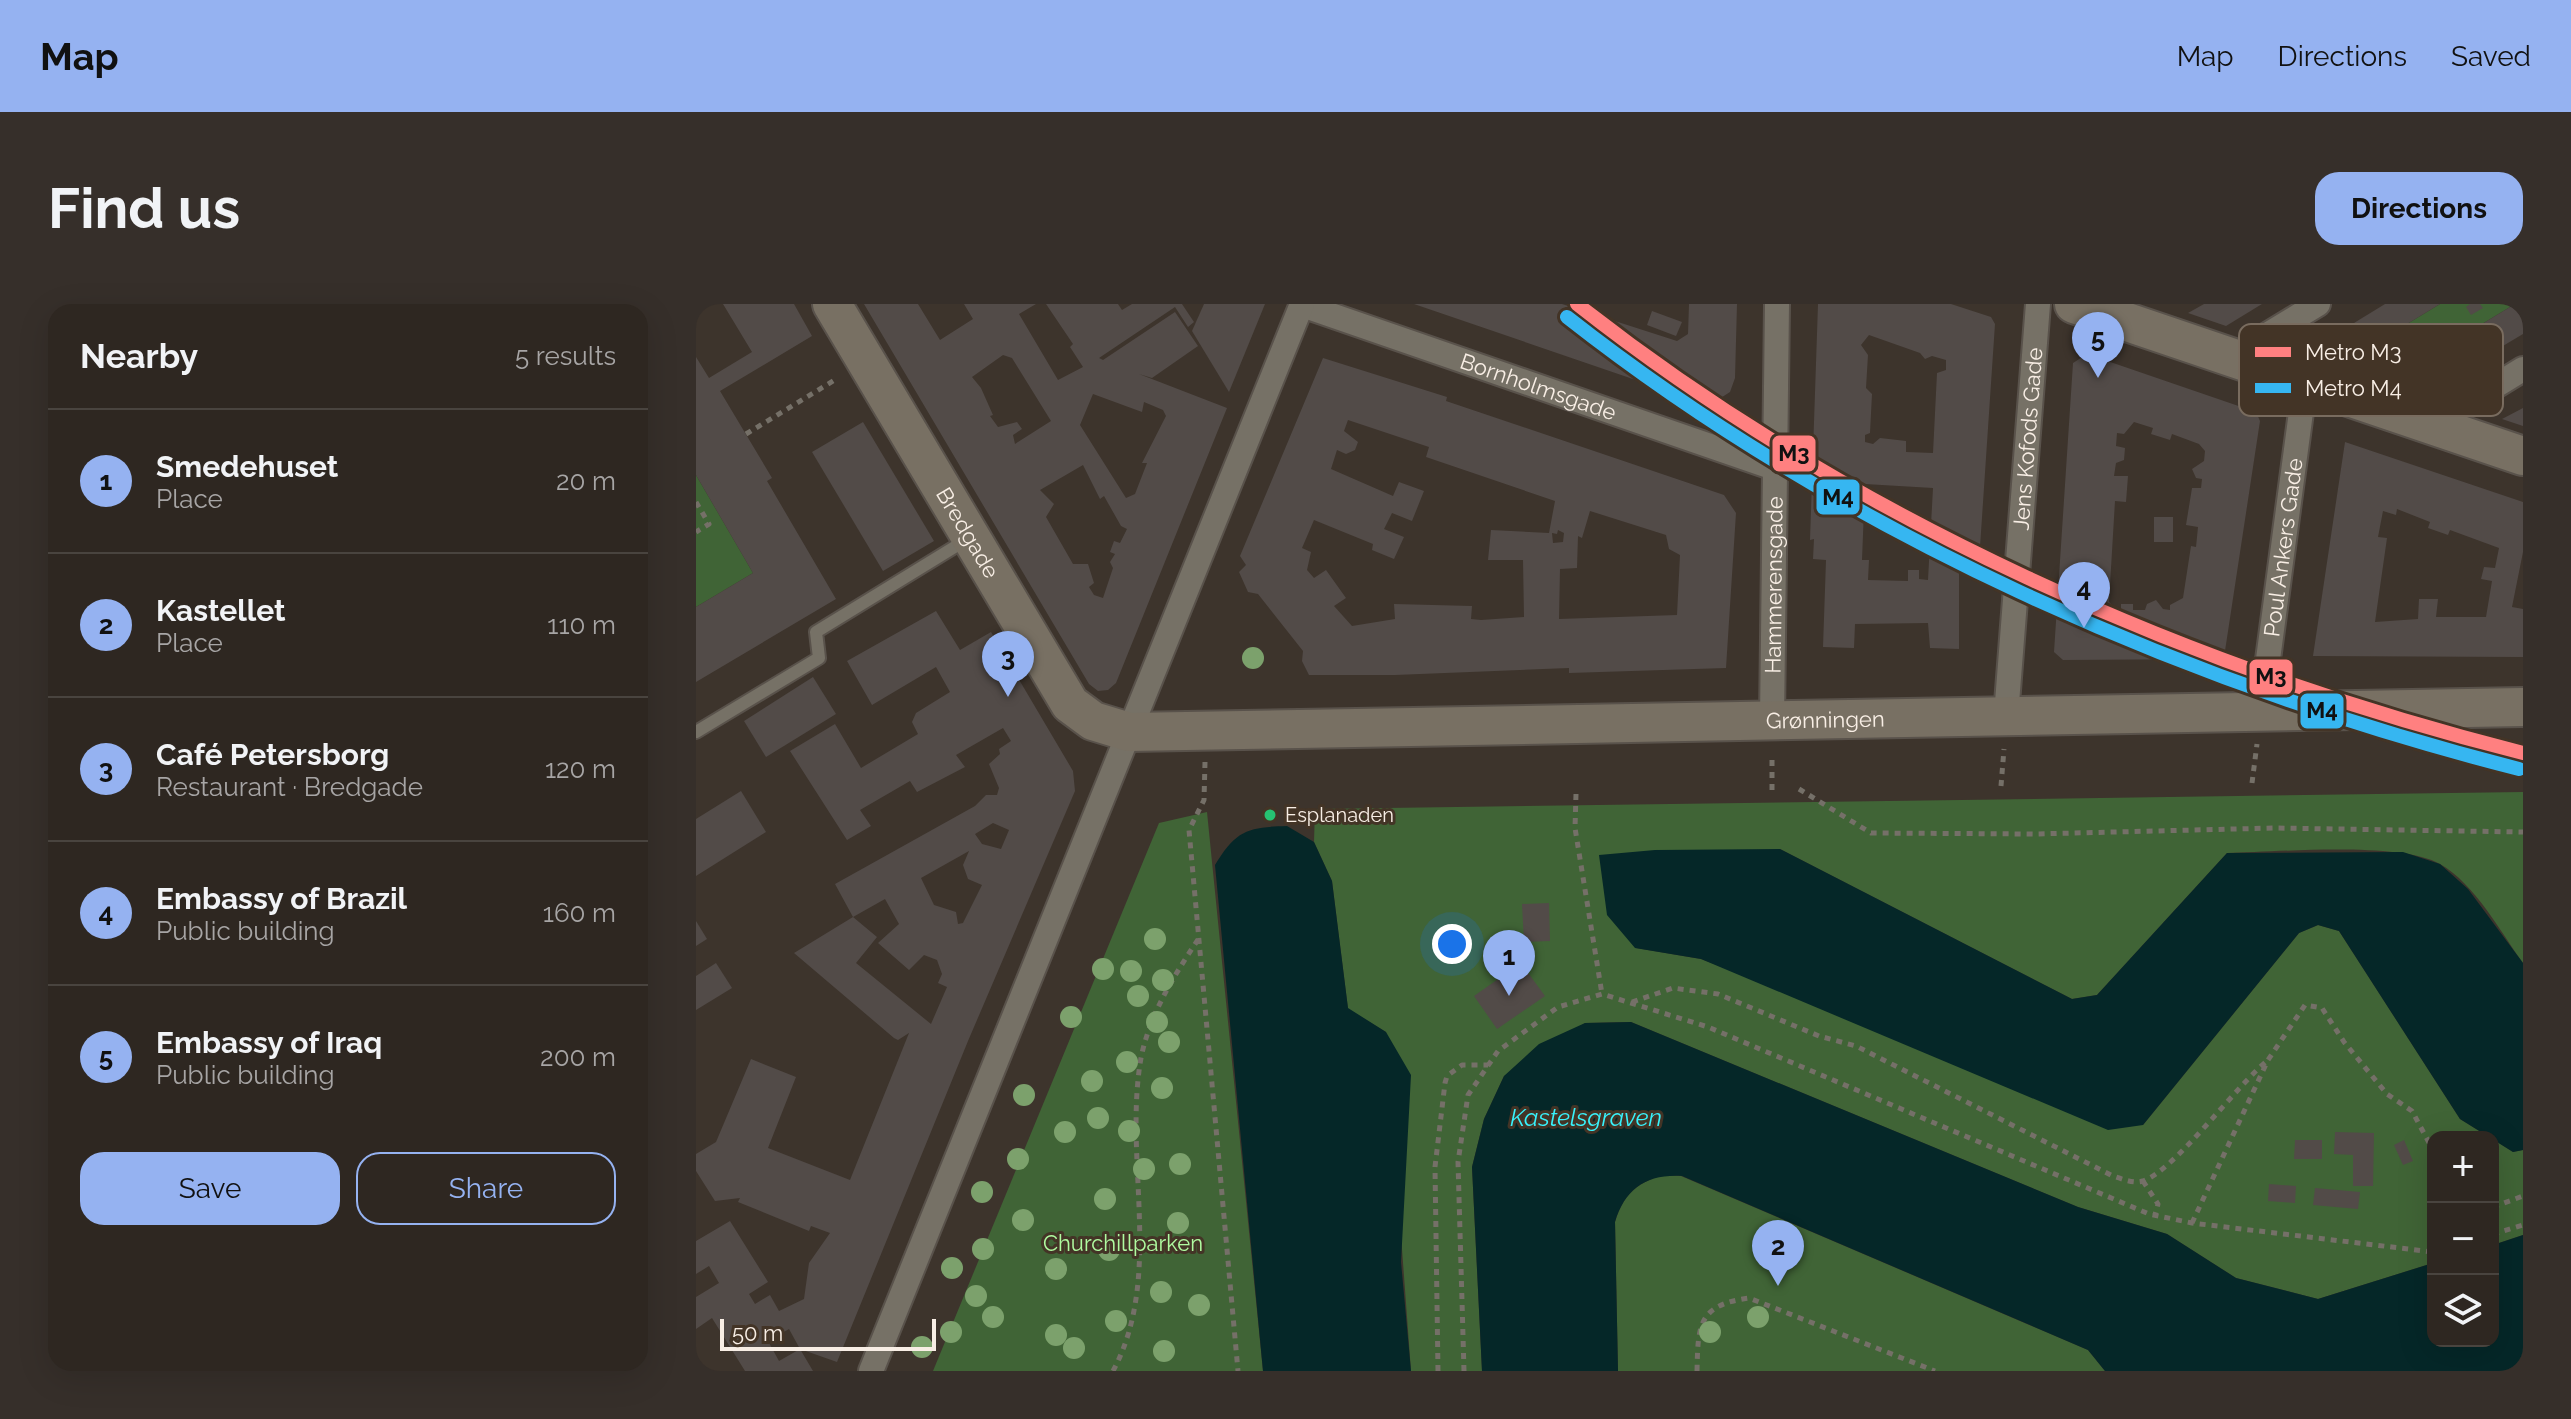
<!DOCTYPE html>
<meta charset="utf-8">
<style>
body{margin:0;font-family:Raleway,sans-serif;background:#362f2a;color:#f1f3f6}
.controls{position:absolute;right:24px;bottom:24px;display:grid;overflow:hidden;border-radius:16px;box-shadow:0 8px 32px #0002}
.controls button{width:72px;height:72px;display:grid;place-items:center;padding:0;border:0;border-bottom:2px solid #49443f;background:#2e2721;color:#f1f3f6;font:40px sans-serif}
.scale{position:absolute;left:24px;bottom:20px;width:216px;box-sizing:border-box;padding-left:8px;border:4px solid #f8eee5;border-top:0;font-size:22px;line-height:28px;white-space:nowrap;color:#f8eee5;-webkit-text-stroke:6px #433426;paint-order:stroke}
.you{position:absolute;left:756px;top:640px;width:28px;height:28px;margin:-20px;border:6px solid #fff;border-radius:50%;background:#1a73e8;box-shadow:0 0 0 12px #1a73e833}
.badge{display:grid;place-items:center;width:52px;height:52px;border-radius:50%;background:#95b2f1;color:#111;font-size:26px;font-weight:700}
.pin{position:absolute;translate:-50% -66px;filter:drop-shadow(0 2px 4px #0008)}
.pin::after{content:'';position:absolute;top:42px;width:28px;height:24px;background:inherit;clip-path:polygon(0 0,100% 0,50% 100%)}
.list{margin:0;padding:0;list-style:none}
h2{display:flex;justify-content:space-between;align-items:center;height:104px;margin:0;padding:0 32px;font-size:34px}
h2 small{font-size:26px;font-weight:400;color:#a7a5a5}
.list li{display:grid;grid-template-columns:52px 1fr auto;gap:24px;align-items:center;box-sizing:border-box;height:144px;padding:0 32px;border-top:2px solid #49443f}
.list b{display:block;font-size:30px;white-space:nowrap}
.list p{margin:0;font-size:26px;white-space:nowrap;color:#a7a5a5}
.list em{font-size:26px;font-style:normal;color:#a7a5a5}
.actions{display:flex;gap:16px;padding:24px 32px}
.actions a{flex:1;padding:18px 0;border:2px solid #95b2f1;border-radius:24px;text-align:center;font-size:28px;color:#95b2f1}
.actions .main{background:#95b2f1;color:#111}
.icon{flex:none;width:44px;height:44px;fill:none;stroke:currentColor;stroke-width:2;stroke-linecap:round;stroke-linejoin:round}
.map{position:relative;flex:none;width:1827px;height:1067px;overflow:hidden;border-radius:24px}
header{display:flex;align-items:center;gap:48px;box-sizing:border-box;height:112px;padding:0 40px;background:#95b2f1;color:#111}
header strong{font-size:38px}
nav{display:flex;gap:44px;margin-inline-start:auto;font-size:28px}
.intro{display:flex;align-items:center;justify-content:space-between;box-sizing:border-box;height:192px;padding:0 48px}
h1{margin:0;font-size:56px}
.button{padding:20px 36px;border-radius:24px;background:#95b2f1;color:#111;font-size:28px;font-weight:700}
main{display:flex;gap:48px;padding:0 48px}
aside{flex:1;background:#2e2721;border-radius:24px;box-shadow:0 8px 32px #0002}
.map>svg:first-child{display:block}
.green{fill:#406436}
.water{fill:#052728}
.building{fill:#524b48;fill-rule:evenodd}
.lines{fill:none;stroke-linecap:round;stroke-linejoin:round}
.lane-casing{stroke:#59524b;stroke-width:16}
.street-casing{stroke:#59524b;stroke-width:28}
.primary-casing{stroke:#59524b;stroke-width:42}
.path{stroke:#757068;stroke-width:5;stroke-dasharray:6 6;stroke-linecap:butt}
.lane{stroke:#767166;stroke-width:12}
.street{stroke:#767166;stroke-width:24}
.primary{stroke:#787063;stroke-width:38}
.metro-1-casing{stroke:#433426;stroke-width:20}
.metro-2-casing{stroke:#433426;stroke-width:20}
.metro-1{stroke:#ff8080;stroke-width:14}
.metro-2{stroke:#36b6f1;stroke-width:14}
.tree{fill:#7ca16c}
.bus-dot{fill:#26c172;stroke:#433426;stroke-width:3}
.labels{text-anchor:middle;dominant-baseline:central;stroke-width:6;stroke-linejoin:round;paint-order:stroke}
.bus-label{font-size:20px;fill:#f8eee5;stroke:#433426;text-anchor:start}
.street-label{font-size:22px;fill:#f8eee5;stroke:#433426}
.park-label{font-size:22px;fill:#affba0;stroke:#433426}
.water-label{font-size:24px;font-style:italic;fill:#37f3fc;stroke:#433426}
.key{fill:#433426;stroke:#796c5f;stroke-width:2}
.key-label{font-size:22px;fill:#f8eee5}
.line-badge{stroke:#433426;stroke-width:3}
.pale-badge-label{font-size:22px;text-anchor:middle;font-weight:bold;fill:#111}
</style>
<header>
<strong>Map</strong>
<nav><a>Map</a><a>Directions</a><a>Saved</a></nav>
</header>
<div class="intro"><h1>Find us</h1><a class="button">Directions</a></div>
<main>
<aside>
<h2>Nearby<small>5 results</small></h2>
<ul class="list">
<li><span class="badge">1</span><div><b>Smedehuset</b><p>Place</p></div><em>20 m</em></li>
<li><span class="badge">2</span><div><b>Kastellet</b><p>Place</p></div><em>110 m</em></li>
<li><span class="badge">3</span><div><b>Café Petersborg</b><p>Restaurant · Bredgade</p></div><em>120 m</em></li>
<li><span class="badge">4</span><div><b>Embassy of Brazil</b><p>Public building</p></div><em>160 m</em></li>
<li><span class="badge">5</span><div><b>Embassy of Iraq</b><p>Public building</p></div><em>200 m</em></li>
</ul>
<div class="actions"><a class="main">Save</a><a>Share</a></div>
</aside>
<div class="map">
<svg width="1827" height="1067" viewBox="0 0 1827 1067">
<rect width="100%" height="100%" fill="#3d342c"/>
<g class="green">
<path d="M1744 0H1819L1692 77 1645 60Z"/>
<path d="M0 171 57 269 0 303Z"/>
<path d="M1827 488V659C1804 627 1779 580 1744 560 1704 537 1581 548 1531 549L1401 691 1376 695 1084 545 940 644 1005 655 1447 821 1603 629 1622 621 1643 627 1764 815 1793 833H1737V959L1622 995 1540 974 1471 930 1382 903 935 718 889 719 808 772 788 815 776 863 786 1067H715L690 728 652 705 636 577 618 538 619 505Z"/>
<path d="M511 508 567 1067H237L463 519Z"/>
<path d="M1797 835 1817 848 1827 846V931L1797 941Z"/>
<path d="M967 871 985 872 1392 1046 1409 1067H922L919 918C927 891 940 879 967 871Z"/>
</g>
<g class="water">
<path d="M591 522 618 538 636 577 652 704 690 728 715 771 705 958 715 1067H567L519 561C540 526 552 523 591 522Z"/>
<path d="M1084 545 1376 695 1401 691 1531 549 1707 548 1744 560 1772 585 1827 659V846L1817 848 1764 815 1643 627 1622 621 1603 629 1447 821 1412 826 1005 655 939 644 911 611 903 551 959 546Z"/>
<path d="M935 718 1382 903 1471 930 1540 974 1622 995 1737 959V1037H1797V941L1827 931V1061L1809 1067H1409L1392 1046 986 872C950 870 929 885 919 918L922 1067H786L776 863 788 815 808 772 843 740 889 719Z"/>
</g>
<g class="building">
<path d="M27 0H98L116 32 24 87 76 174 71 177 140 295 0 378V303L57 269 0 171V53L13 74 56 48Z"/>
<path d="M168 0H222L244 36 277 15 268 0H340L323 10 362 76 387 63 374 43 377 40 350 0H422L426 6 436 0H486L498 18 492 23 479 3 403 54 407 56 479 8 502 42 456 74 443 70 531 104 420 379 412 386 402 387 393 380ZM307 51 316 54 355 117 319 140 317 131 326 125 321 118 302 123 294 112 297 111 285 84 276 73ZM397 90 446 108 448 98 467 106 470 112 446 159H451L439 190 430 194 384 121ZM387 161 404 195 408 192 425 222 431 225 424 239 418 237 414 248 419 250 414 258 417 264 407 294 398 291 393 283 398 279 392 260H377L350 213 358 200 344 186Z"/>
<path d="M508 0H569L533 88 496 27Z"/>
<path d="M718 0H866L981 37 992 30 993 0H1041L1039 74 1034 88 1023 95 1007 99Z"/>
<path d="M1122 0H1255L1295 13 1299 20 1283 258 1263 257V345L1234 344 1232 319 1159 320 1158 344 1127 343 1130 256 1117 255 1118 235 1114 236ZM1173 31 1224 49 1229 55 1236 52 1250 56V66L1241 69 1237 149 1210 148V137L1184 134 1177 140 1169 138V131L1174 129 1176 90 1170 84 1172 51 1165 41ZM1169 180 1237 184 1232 276 1223 275V266H1212V277L1172 276 1173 256H1166Z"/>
<path d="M1508 0H1566L1530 22 1492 9Z"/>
<path d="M1689 0H1744L1645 60 1609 49Z"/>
<path d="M1774 0H1784L1787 4 1775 11 1770 3Z"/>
<path d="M1819 0H1827V30L1728 89 1692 77Z"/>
<path d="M956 7 986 18 980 32 951 21Z"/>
<path d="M1391 50 1560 108 1564 117 1529 347 1520 355 1367 356 1358 348 1377 59ZM1438 118 1457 124 1455 130 1474 136 1476 130 1503 140 1509 147 1508 157 1496 165 1500 174 1506 175 1505 184H1496L1490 221 1502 223 1500 243 1495 242 1487 294 1474 301V306L1467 305 1460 296 1451 300 1449 306H1437V300H1425V306L1422 307 1413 298 1419 197 1430 198 1432 172H1418L1420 159 1428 156 1429 144 1420 142 1421 129 1428 130Z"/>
<path d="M627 54 751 93 750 97 1028 191 1040 209 1030 364 873 369V364L699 371H613L606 357 607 347 562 290 552 288 543 268 550 261 544 252ZM652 116 733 143 730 153 859 197 853 229 795 226 792 256H827L828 313 785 316 775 315 776 302 698 300 699 315 656 322 638 302 650 294 630 266 618 274 611 266 615 248 606 244 618 216 677 240 676 246 698 255 708 233 688 225 696 209 716 217 728 187 703 178 697 192 635 165 641 146 650 150 659 146 662 138 648 127ZM894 207 970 231 973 245 984 251 981 311 863 315 864 265 881 264 882 232 886 234ZM862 226 868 229 867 238 857 239 856 229 861 230Z"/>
<path d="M1827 104V122L1806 115Z"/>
<path d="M167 118 238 237 187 267 116 148Z"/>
<path d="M1649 138 1827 198V248L1816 303 1827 305V353L1617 352ZM1701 205 1734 218 1732 224 1752 231 1754 226 1803 244 1799 264 1788 263 1785 275 1796 277 1790 313H1740L1742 295H1723L1722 315 1679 318 1691 234 1682 233 1687 207 1700 211Z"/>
<rect x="1458" y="213" width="19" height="25"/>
<path d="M240 307 264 346 295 328 377 467 379 487 272 737 141 1058 104 1045 117 1067H49L16 1014 0 1025V993L23 979 13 962 0 970V937L34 917 72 978 53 990 59 1000 74 991 83 1007 108 995 113 959 134 929 115 922 113 927 42 898 44 894 19 897 0 867V850L20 838 55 755 100 773 72 844 154 876 213 729 202 736 198 734 98 649 157 613 181 633 160 659 235 720 251 683 242 679 246 670 241 656 228 651 213 666 182 639 203 620 189 595 157 613 139 580 279 502 290 491H301L303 484 293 460 304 450 303 445 315 437 307 424 260 451 269 463 221 488 214 477 164 506 175 522 151 536 94 447 139 420 165 464 222 430 216 418 220 409 254 388 240 363 176 401 151 357ZM297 519 313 526 305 545 286 540 279 530ZM273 547 267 561 272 575 286 581 267 619 262 620 260 608 238 601 225 574ZM93 1025 104 1045 83 1057 72 1037Z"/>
<path d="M117 373 140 410 70 453 48 417Z"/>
<path d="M45 487 70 528 0 572V515Z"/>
<path d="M853 599 854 637 828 638 826 600Z"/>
<path d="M0 617 11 635 0 642Z"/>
<path d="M20 659 36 684 0 706V672Z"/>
<path d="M825 659 849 692 801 725 778 692Z"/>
<path d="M1639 828 1678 829 1677 882H1657V851L1638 850Z"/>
<path d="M1599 836H1626V855H1598Z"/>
<path d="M1708 836 1717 857 1707 861 1698 841Z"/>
<path d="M1573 880 1600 882 1599 899 1572 897Z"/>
<path d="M1619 884 1664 888 1662 905 1617 901Z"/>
</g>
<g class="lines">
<g class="lane-casing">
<path id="lane" d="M0 428 123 354 120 328 270 236"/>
</g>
<g class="street-casing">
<g id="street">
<path id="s1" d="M606 1 1078 164"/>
<path d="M1571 31 1622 0"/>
<path d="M1736 121 1827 65"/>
<path id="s2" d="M1565 408 1609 78"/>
<path id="s3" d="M1310 412 1342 0"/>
<path id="s4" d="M1076 417 1081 0"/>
<path d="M175 1067 606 0"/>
</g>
</g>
<g class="primary-casing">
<g id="primary">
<path id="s5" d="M136 0 374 400 397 417 433 428 1827 403"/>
<path d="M1378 0 1827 152"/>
</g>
</g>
<g class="path">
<path d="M50 130 142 74"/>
<path d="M0 198 13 220 0 228"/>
<path d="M509 458 508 496 493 526 542 1067"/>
<path d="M1556 479 1561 440"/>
<path d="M1305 482 1308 445"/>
<path d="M1103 485 1175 529 1339 530 1579 524 1827 528"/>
<path d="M1076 486V450"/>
<path d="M880 490 879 524 906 690"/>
<path d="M936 698 977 684 1022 690 1123 732 1160 742 1417 872C1427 875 1437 880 1447 877 1478 867 1540 782 1572 756"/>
<path d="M1447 877 1462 900 1459 911"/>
<path d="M1797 903 1827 892"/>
<path d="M1496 919 1572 756 1609 701 1626 704 1648 738 1691 790 1716 807 1737 846"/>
<path d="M1797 930 1827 921"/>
<path d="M417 1067C468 972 427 856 445 754 454 709 478 672 503 634"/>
<path d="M742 1067 739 863 749 779 751 772 766 761H792"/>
<path d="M768 1067 762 858 772 791 802 747 862 703 906 690 1012 723 1453 910 1496 919 1737 948"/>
<path d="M1001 1067C1002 1021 1002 1001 1053 994L1239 1067"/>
</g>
<use href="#lane" class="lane"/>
<use href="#street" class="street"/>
<use href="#primary" class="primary"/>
<g class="metro-1-casing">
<path id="metro-1" d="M881 0C1154 215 1491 364 1827 449"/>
</g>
<g class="metro-2-casing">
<path id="metro-2" d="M871 13C1146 229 1485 379 1823 465"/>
</g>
<use href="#metro-1" class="metro-1"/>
<use href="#metro-2" class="metro-2"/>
</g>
<g class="tree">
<circle cx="557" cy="354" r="11"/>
<circle cx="459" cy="635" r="11"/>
<circle cx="407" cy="665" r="11"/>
<circle cx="435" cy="667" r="11"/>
<circle cx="467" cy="676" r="11"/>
<circle cx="442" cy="692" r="11"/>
<circle cx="375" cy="713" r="11"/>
<circle cx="461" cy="718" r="11"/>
<circle cx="473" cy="738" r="11"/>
<circle cx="431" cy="758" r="11"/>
<circle cx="396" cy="777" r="11"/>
<circle cx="466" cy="784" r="11"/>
<circle cx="328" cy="791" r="11"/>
<circle cx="402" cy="814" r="11"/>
<circle cx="433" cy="827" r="11"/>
<circle cx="369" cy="828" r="11"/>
<circle cx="322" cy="855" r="11"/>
<circle cx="484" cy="860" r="11"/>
<circle cx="448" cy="865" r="11"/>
<circle cx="286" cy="888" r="11"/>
<circle cx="409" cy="895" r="11"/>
<circle cx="327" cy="916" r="11"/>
<circle cx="482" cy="919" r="11"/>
<circle cx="287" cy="945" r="11"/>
<circle cx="413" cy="946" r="11"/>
<circle cx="256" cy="964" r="11"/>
<circle cx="360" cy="965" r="11"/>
<circle cx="465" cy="988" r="11"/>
<circle cx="280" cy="992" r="11"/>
<circle cx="503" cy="1001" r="11"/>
<circle cx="297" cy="1013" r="11"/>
<circle cx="1062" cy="1013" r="11"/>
<circle cx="420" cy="1017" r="11"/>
<circle cx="255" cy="1028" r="11"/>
<circle cx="1014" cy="1028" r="11"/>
<circle cx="360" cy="1031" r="11"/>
<circle cx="226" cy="1043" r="11"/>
<circle cx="378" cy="1044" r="11"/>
<circle cx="468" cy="1047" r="11"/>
</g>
<circle class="bus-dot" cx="574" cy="511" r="7"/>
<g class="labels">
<g class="bus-label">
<text x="589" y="511">Esplanaden</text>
</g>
<g class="street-label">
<text stroke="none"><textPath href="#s1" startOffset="250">Bornholmsgade</textPath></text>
<text stroke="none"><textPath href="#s3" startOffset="278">Jens Kofods Gade</textPath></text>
<text stroke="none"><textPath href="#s5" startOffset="266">Bredgade</textPath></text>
<text stroke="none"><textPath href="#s2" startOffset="166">Poul Ankers Gade</textPath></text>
<text stroke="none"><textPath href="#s4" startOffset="136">Hammerensgade</textPath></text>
<text stroke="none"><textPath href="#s5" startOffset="1228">Grønningen</textPath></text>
</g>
<g class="park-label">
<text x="427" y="939">Churchillparken</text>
</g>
<g class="water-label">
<text x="890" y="813">Kastelsgraven</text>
</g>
</g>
<rect x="1543" y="20" width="264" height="92" rx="12" class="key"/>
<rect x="1559" y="43" width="36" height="10" fill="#ff8080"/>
<rect x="1559" y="79" width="36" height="10" fill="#36b6f1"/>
<g class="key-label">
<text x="1609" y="56">Metro M3</text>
<text x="1609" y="92">Metro M4</text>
</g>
<g class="line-badge">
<rect x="1075" y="130" width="46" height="39" rx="8" fill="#ff8080"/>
<rect x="1119" y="174" width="46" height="38" rx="8" fill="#36b6f1"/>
<rect x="1552" y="354" width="46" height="38" rx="8" fill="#ff8080"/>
<rect x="1603" y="388" width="46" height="38" rx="8" fill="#36b6f1"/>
</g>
<g class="pale-badge-label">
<text x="1098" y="157">M3</text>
<text x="1142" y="201">M4</text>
<text x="1575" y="380">M3</text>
<text x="1626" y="414">M4</text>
</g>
</svg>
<div class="controls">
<button>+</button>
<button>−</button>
<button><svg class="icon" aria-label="layers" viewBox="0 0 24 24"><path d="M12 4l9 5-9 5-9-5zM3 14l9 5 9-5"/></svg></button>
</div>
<div class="scale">50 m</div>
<div class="you"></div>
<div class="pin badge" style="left:813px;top:692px">1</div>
<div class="pin badge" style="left:1082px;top:982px">2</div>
<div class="pin badge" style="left:312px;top:393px">3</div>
<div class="pin badge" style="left:1388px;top:324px">4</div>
<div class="pin badge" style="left:1402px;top:74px">5</div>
</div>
</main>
